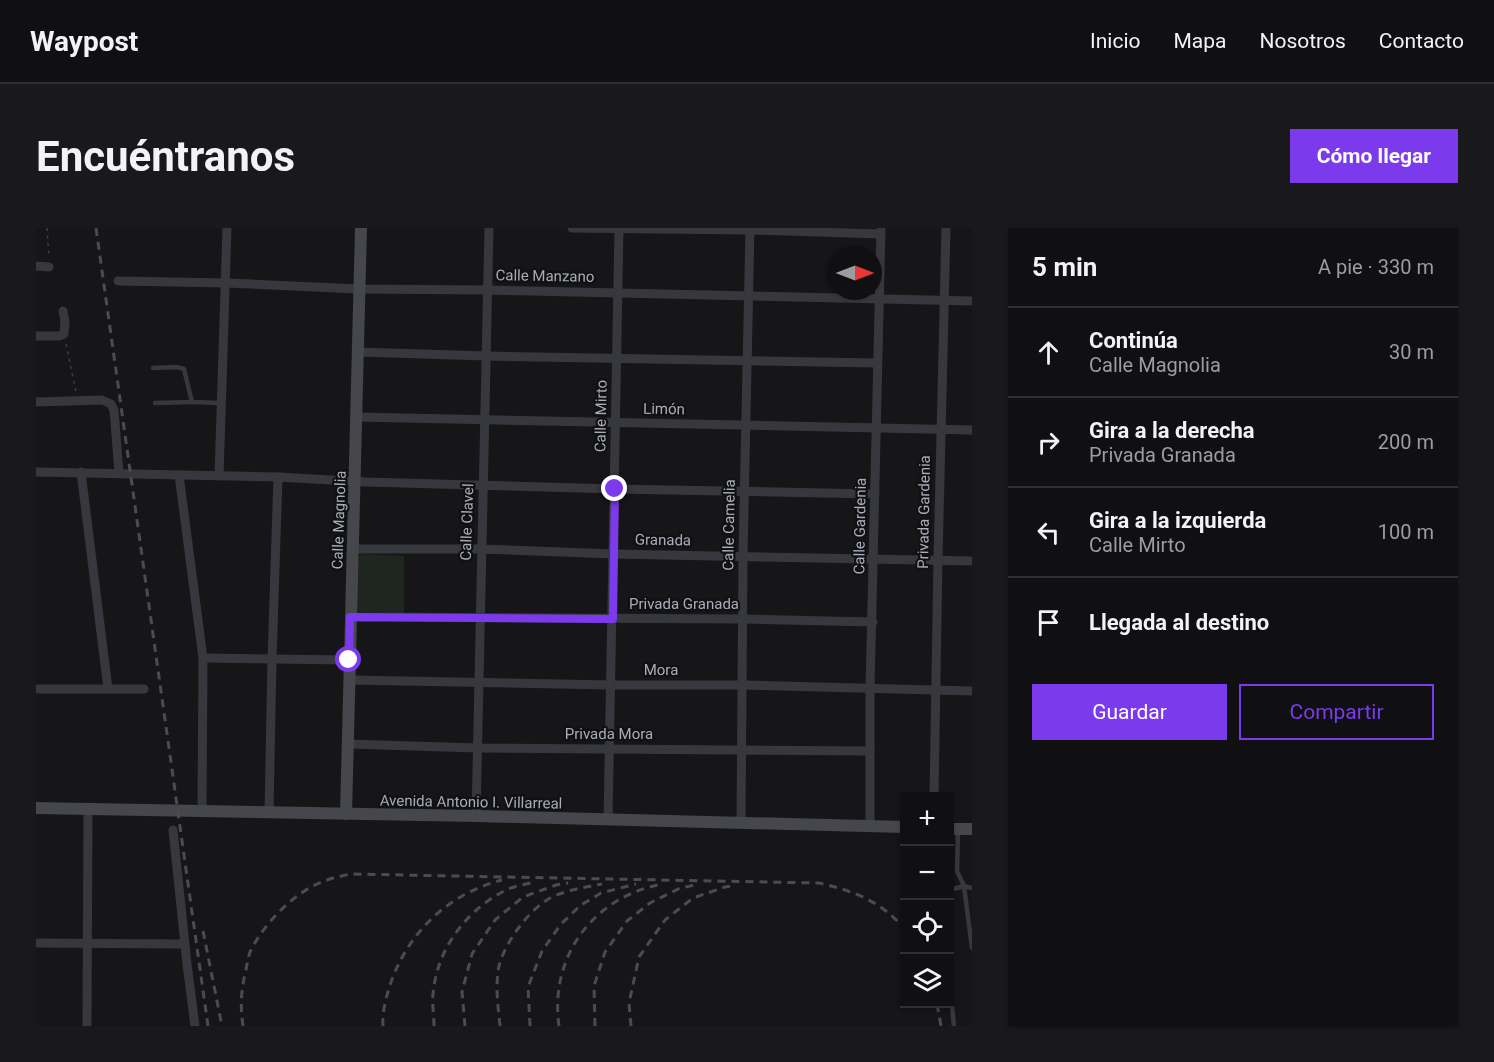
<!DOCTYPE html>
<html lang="es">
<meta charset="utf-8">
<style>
body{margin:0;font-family:Roboto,sans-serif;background:#19191b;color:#f1f3f6}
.controls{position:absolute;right:18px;bottom:18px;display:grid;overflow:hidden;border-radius:0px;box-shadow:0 2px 4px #0004}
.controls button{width:54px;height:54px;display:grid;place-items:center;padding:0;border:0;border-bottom:2px solid #303032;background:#101012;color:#f1f3f6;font:30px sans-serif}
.compass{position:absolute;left:792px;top:18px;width:54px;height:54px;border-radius:50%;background:#101012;box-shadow:0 2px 4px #0004;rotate:90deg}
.stop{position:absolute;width:18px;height:18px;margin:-14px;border:4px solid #7c3aed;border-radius:50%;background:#fff}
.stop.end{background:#7c3aed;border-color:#fff;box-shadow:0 2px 6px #0008}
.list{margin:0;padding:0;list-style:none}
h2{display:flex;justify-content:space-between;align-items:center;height:78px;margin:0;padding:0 24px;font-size:26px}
h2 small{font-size:20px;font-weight:400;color:#9c9d9f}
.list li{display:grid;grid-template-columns:39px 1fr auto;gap:18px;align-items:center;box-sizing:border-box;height:90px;padding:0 24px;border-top:2px solid #303032}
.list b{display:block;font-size:22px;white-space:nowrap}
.list p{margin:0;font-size:20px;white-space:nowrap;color:#9c9d9f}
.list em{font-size:20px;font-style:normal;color:#9c9d9f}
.actions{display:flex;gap:12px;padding:18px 24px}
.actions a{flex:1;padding:14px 0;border:2px solid #7c3aed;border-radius:0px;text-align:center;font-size:21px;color:#7c3aed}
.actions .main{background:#7c3aed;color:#fff}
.icon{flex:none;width:33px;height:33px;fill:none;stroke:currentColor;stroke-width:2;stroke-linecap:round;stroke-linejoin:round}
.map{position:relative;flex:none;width:936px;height:798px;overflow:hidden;border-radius:0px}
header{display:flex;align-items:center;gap:36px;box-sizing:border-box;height:84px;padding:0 30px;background:#101012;border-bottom:2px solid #303032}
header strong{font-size:28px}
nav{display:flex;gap:33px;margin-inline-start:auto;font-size:21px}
.intro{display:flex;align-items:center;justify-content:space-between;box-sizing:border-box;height:144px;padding:0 36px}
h1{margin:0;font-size:42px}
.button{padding:15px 27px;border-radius:0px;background:#7c3aed;color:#fff;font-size:21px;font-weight:700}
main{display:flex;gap:36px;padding:0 36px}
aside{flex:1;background:#101012;border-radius:0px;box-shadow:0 2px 4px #0004}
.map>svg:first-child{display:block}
.green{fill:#1e261f}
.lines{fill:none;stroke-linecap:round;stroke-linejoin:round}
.path{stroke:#3d3f44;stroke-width:1.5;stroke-dasharray:3 4.5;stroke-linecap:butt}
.lane{stroke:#37383d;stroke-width:4.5}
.street{stroke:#37383d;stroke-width:9}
.secondary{stroke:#45474d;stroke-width:12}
.rail{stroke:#4a4c52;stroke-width:3;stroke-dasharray:8 6;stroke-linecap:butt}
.route{stroke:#7c3aed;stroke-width:8}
.labels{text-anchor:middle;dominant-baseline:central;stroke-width:4.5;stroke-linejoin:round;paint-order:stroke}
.street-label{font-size:15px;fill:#a8adb8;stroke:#111113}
</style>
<header>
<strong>Waypost</strong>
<nav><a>Inicio</a><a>Mapa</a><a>Nosotros</a><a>Contacto</a></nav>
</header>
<div class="intro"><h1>Encuéntranos</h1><a class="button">Cómo llegar</a></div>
<main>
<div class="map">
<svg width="936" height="798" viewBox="0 0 936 798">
<rect width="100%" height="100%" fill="#161618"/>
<path class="green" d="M326 326 368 328V385L324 384 320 382 323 329Z"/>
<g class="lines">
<g class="path">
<path d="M11 0 13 29"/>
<path d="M30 116 40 164"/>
</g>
<g class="lane">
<path d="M117 140 141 139 148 141 156 174 184 175"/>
<path d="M119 175 156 174"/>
<path d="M922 601 921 643 928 658 936 720"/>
<path d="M914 662 928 658 936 660"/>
<path d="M914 758 918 798"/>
</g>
<g class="street">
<path d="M536 0 714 2 845 6"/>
<path d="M0 38 13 39"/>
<path d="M82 53 191 55 323 61 452 62 936 73"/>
<path d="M0 108H23L28 106 29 94 27 83"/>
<path d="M322 124 451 128 841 135"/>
<path d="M0 174 66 172 75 176 78 182 83 245"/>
<path d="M321 189 936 202"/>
<path d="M0 244 242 249 330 254 579 261 839 266"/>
<path d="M45 244 72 461"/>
<path d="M143 247 167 430 166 583"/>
<path d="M183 248 191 0"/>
<path d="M317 321H445L578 326 936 333"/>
<path d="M314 389 707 391 837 394"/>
<path d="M167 430 313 432"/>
<path d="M313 452 575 457H706L936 463"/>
<path d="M0 461H108"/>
<path d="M312 516 442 520 834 523"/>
<path d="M898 568 902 331 910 0"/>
<path d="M233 585 236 431 242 249"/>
<path d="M440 588 453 0"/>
<path d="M572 592 583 0"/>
<path d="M705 594 707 328 714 0"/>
<path d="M834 597V461L845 0"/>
<path d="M137 602 151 736 159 798"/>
<path d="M0 715 148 716"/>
<path d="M51 798 52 581"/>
</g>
<g class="secondary">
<path d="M0 580 440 588 868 599"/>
<path d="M310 586 325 0"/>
<path d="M914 601H936"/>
</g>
<g class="rail">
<path d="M60 0 172 798"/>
<path d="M167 703 186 798"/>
<path d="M901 776 905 798"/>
<path d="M207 798C204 778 205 761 210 742 211 736 212 730 214 724 228 695 260 662 291 652 299 649 307 648 314 646L783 655C818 663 844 673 868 700"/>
<path d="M347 798C346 784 350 770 354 757 372 704 412 666 466 652"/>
<path d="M398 798C398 788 396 776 397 766 401 720 431 681 472 661 480 658 490 656 499 654"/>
<path d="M429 798 426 764 436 726 459 692 487 669 520 657 532 655"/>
<path d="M464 798C462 778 459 758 463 738 469 714 494 680 516 669 532 662 549 659 566 656"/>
<path d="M494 798 492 759 506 723 525 696 545 677 565 665 600 656"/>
<path d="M523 798C513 728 558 668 627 656"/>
<path d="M559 798 558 758 569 724 591 693 614 675 644 660 659 657"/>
<path d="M595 798 593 775 603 729 629 692 657 670 689 659 695 658"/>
</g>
</g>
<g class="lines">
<path class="route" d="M313 432 314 389 577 391 579 261"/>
</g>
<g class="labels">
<g class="street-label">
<text transform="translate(509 48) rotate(1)">Calle Manzano</text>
<text transform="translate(628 181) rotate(1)">Limón</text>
<text transform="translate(565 188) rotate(-89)">Calle Mirto</text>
<text transform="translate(888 284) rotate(-89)">Privada Gardenia</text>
<text transform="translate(303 292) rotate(-88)">Calle Magnolia</text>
<text transform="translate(431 294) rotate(-88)">Calle Clavel</text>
<text transform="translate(693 297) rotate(-89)">Calle Camelia</text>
<text transform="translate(824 298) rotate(-89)">Calle Gardenia</text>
<text transform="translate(627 312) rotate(1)">Granada</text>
<text x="648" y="376">Privada Granada</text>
<text x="625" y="442">Mora</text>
<text x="573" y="506">Privada Mora</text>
<text transform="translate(435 574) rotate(1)">Avenida Antonio I. Villarreal</text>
</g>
</g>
</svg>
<div class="controls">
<button>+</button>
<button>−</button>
<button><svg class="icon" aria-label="locate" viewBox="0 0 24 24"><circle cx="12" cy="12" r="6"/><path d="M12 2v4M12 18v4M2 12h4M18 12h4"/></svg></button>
<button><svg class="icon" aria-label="layers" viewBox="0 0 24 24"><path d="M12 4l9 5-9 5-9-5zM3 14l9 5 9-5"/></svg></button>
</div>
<svg class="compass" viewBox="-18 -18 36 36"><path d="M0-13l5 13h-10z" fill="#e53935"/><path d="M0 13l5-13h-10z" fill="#9c9d9f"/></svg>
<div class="stop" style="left:313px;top:432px"></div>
<div class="stop end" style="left:579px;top:261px"></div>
</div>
<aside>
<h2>5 min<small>A pie · 330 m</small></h2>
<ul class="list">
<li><svg class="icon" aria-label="ahead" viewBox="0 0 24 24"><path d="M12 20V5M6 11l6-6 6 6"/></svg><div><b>Continúa</b><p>Calle Magnolia</p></div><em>30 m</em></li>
<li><svg class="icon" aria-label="right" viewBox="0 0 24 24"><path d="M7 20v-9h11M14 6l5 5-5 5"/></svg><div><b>Gira a la derecha</b><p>Privada Granada</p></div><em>200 m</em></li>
<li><svg class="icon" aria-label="left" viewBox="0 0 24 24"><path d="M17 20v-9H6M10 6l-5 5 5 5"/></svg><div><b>Gira a la izquierda</b><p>Calle Mirto</p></div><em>100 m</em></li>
<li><svg class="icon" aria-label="arrive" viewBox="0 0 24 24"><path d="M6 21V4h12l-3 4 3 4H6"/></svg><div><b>Llegada al destino</b></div></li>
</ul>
<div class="actions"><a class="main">Guardar</a><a>Compartir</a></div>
</aside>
</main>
